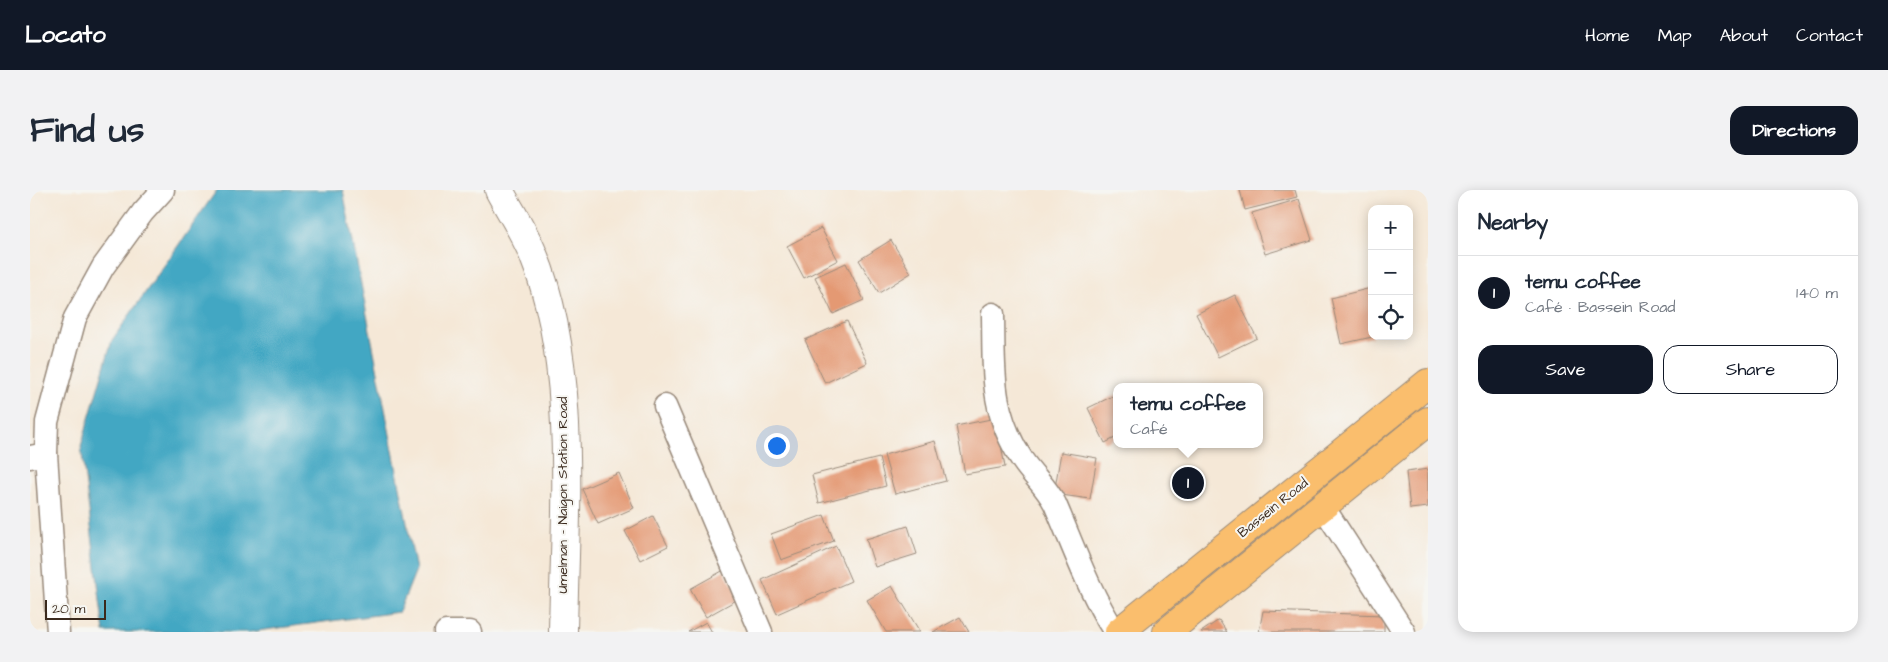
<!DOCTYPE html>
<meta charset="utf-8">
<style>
body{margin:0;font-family:"Architects Daughter",sans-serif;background:#f2f2f3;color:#1f2937}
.controls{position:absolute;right:15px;top:15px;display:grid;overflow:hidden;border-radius:10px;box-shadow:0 2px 12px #0003}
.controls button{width:45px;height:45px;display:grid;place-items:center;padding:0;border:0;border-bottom:1px solid #e0e1e3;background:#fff;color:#1f2937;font:25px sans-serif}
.scale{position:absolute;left:15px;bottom:12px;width:61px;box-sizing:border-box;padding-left:5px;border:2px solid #3b2a1e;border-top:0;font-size:14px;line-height:18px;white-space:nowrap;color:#3b2a1e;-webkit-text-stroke:4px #f6f6f2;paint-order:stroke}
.you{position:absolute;left:746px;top:255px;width:18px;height:18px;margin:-12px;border:4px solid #fff;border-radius:50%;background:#1a73e8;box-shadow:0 0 0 8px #1a73e833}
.badge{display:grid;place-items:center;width:32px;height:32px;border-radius:50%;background:#111827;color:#fff;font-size:16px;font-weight:700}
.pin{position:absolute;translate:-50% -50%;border:2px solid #fff;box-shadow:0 1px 5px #0006}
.popup{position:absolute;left:1083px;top:193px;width:150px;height:65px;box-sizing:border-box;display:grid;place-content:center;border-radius:10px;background:#fff;filter:drop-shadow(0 1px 4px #0005);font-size:16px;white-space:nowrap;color:#747a83}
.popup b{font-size:19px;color:#1f2937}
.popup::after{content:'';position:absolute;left:50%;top:100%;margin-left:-10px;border:10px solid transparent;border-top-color:#fff}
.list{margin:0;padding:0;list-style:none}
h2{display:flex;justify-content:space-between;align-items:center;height:65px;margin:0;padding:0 20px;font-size:21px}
h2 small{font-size:16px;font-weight:400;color:#747a83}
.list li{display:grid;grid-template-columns:32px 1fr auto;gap:15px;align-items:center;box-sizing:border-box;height:75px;padding:0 20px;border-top:1px solid #e0e1e3}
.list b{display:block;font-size:19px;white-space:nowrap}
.list p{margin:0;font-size:16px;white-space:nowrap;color:#747a83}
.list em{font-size:16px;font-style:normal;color:#747a83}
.actions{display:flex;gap:10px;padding:15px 20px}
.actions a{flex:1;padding:11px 0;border:1px solid #111827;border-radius:15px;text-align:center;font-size:18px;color:#111827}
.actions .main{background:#111827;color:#fff}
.icon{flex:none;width:28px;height:28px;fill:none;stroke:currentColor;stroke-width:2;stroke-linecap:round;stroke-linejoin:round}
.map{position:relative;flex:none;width:1398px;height:442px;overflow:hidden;border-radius:15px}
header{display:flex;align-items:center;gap:30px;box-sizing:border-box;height:70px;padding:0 25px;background:#111827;color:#fff}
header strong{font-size:24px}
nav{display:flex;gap:28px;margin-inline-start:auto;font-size:18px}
.intro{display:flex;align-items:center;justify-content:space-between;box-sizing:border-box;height:120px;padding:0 30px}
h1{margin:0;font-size:35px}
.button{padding:12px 22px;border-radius:15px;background:#111827;color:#fff;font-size:18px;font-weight:700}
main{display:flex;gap:30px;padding:0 30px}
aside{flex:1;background:#fff;border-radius:15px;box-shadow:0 2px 12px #0003}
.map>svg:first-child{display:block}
.water{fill:#43a7c3;stroke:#3f6870}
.building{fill:#e49973}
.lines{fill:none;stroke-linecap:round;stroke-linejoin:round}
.minor-casing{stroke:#98897a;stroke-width:25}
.tertiary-casing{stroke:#98897a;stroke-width:30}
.primary-casing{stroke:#98897a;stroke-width:30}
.minor{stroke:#fff;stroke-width:22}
.tertiary{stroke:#fff;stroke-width:28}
.primary{stroke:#fabe6d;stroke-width:28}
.labels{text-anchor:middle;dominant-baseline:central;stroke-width:4;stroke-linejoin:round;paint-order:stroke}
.street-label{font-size:14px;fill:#3b2a1e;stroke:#f6f6f2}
</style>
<header>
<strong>Locato</strong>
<nav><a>Home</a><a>Map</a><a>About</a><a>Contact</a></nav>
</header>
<div class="intro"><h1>Find us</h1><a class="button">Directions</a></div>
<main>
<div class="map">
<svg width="1398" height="442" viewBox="0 0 1398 442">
<rect width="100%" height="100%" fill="#f6f6f2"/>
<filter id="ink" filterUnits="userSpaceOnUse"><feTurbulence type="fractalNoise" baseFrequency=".02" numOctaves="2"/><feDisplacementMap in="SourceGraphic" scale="10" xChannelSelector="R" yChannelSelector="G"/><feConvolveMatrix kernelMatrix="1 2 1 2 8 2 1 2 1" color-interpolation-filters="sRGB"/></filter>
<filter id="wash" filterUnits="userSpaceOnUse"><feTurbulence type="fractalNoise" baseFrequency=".0096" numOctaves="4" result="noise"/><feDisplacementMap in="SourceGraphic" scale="20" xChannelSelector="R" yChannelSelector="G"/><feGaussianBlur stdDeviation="1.12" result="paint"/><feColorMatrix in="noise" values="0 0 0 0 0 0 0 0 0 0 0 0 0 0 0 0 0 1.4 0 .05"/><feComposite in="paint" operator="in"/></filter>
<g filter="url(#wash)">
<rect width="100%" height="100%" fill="#f5e8d7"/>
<path class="water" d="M187 0H313L386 380 369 422 219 442H74L51 256 82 150Z"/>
<g id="blocks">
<g class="building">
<path d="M1210 0H1265L1267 7 1215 20Z"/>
<path d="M1269 9 1282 50 1235 64 1222 23Z"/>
<path d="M791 38 808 70 774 88 757 56Z"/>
<path d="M861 50 881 83 849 103 829 70Z"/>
<path d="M816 73 834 110 803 124 785 87Z"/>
<path d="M1341 98 1342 147 1311 154 1301 108Z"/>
<path d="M1205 105 1227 148 1188 167 1166 124Z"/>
<path d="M817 131 837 173 795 193 775 150Z"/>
<path d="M1087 204V247L1075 253 1058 218Z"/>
<path d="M966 228 975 277 935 284 926 236Z"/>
<path d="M905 251 916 291 865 304 854 265Z"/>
<path d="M1031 262 1067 268 1060 309 1024 304Z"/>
<path d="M849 268 856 296 789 313 782 285Z"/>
<path d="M1398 279V317L1380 319 1376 282Z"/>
<path d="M589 283 604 318 568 334 552 299Z"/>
<path d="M794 325 804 351 751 370 741 344Z"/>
<path d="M623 326 638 356 610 370 595 341Z"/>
<path d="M878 336 887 364 845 377 836 349Z"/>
<path d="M806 356 821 391 747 424 732 390Z"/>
<path d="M694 380 710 408 676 427 660 399Z"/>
<path d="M862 396 890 442H856L837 410Z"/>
<path d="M1233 421 1354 425V442H1229Z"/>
<path d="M930 427 939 442H903Z"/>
<path d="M1189 430 1197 442H1171Z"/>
<path d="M676 432 682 442H658Z"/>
</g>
</g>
</g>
<g filter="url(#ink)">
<use href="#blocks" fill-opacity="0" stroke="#98897a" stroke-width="1"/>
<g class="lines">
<g class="minor-casing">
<g id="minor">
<path d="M963 124C964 181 960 222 993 271 1003 286 1017 297 1025 314 1044 358 1059 402 1085 442"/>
<path d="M635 216 731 442"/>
<path d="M16 264 28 442"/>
<path d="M0 267 16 264 17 232 45 128 73 77 113 22 133 0"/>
<path d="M1292 315 1374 442"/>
<path d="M416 442H440"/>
</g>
</g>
<g class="tertiary-casing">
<path id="tertiary" d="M469 0C480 21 494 42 503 64 548 173 535 325 533 442"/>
</g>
<g class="primary-casing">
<g id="primary">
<path d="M1089 442 1398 193"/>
<path d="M1137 442 1398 231"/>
</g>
</g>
<use href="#minor" class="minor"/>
<use href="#tertiary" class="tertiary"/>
<use href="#primary" class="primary"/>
</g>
</g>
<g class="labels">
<g class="street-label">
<text transform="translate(533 305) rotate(-90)">Umelman - Naigon Station Road</text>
<text transform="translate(1243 318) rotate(-39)">Bassein Road</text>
</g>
</g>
</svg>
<div class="controls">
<button>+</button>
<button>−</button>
<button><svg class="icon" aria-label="locate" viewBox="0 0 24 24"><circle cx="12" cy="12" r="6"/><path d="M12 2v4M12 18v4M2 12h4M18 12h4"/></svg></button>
</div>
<div class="scale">20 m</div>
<div class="you"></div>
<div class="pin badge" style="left:1158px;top:293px">1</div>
<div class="popup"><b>temu coffee</b>Café</div>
</div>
<aside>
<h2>Nearby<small></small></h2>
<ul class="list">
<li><span class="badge">1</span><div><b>temu coffee</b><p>Café · Bassein Road</p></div><em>140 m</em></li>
</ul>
<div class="actions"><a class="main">Save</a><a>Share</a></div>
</aside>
</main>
